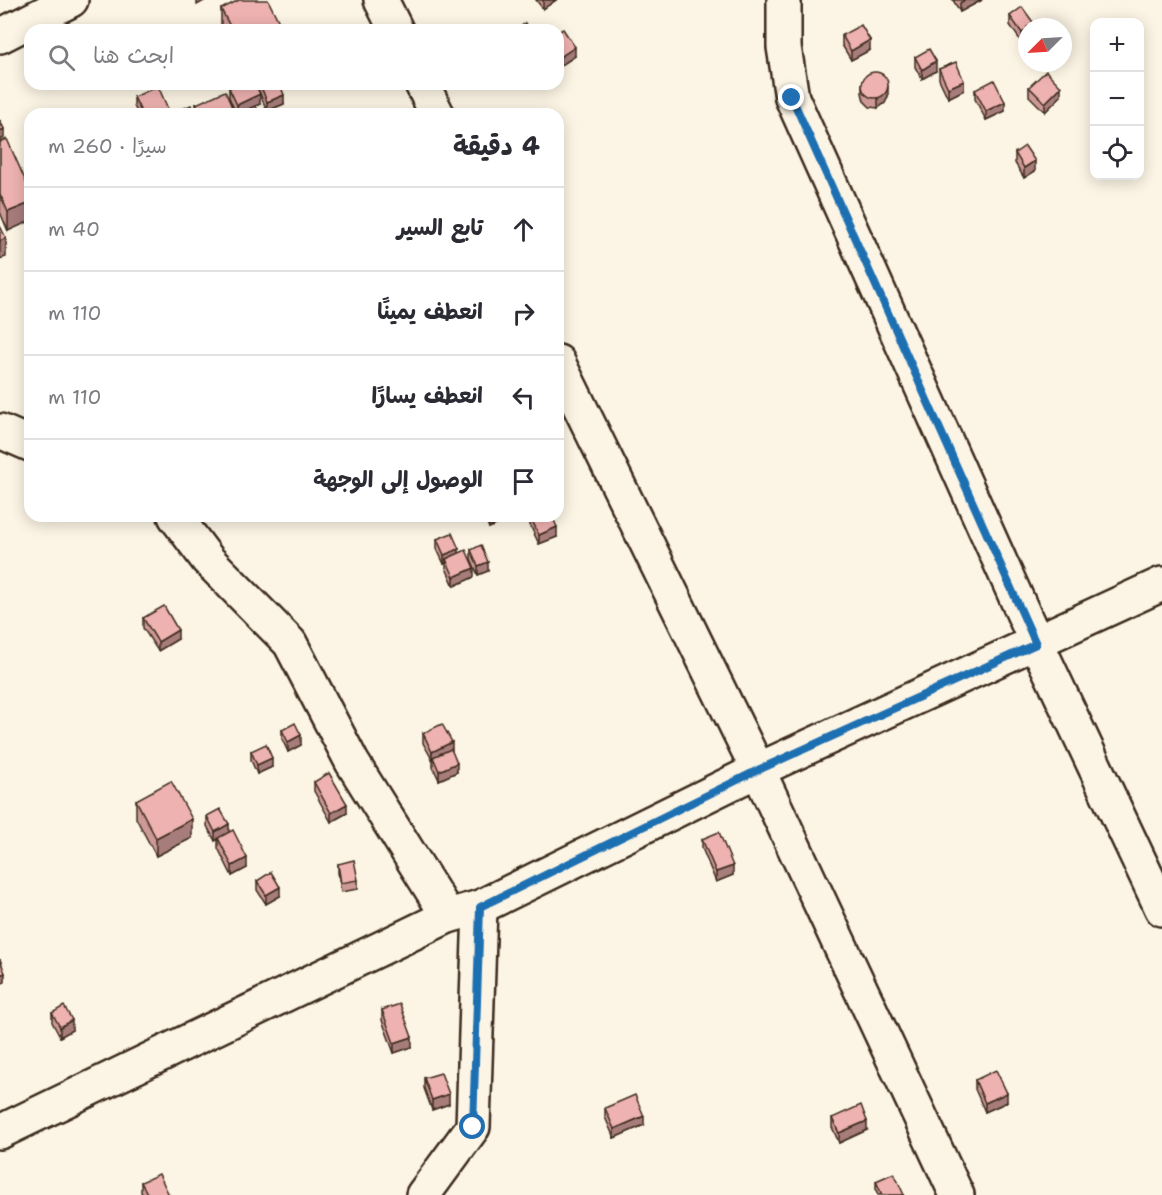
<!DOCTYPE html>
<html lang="ar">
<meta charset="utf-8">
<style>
body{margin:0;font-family:"Shantell Sans","Playpen Sans Arabic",sans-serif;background:#f2f2f3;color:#2b2b33;direction:rtl}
.controls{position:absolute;right:18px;top:18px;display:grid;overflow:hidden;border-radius:12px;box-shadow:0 3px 15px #0003}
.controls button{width:54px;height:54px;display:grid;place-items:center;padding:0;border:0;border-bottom:2px solid #e1e1e2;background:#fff;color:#2b2b33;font:30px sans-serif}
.compass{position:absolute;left:1018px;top:18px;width:54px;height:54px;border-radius:50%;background:#fff;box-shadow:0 3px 15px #0003;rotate:246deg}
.stop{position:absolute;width:18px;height:18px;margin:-14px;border:4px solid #1f6fb2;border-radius:50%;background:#fff}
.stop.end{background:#1f6fb2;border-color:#fff;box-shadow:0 2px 6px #0008}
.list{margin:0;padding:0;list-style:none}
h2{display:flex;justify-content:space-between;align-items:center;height:78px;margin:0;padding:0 24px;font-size:26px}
h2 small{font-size:20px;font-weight:400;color:#7c7c81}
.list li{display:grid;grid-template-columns:39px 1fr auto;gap:18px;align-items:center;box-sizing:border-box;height:84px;padding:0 24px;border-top:2px solid #e1e1e2}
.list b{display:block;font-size:22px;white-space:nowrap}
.list em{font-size:20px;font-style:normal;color:#7c7c81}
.icon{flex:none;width:33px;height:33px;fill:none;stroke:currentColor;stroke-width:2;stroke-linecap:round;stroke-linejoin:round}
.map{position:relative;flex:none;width:1162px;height:1195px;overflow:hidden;direction:ltr}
.search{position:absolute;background:#fff;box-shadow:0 3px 15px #0003;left:24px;top:24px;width:540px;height:66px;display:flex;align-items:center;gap:15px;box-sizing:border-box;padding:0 21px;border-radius:18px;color:#7c7c81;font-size:22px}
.panel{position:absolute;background:#fff;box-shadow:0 3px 15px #0003;left:24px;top:108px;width:540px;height:414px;border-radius:18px;direction:rtl}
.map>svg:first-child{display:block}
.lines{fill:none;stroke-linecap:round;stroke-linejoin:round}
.minor-casing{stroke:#3b2a1e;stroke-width:38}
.minor{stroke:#fcf5e5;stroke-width:33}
.wall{fill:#cd9997;stroke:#3b2a1e;stroke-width:1.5}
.shaded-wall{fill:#a77d7b;stroke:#3b2a1e;stroke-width:1.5}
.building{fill:#eeb2b0;stroke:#3b2a1e;stroke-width:1.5}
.route{stroke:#1f6fb2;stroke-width:8}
</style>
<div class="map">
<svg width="1162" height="1195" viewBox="0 0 1162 1195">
<rect width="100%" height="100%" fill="#fcf5e5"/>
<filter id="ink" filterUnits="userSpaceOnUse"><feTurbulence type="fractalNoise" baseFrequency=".0167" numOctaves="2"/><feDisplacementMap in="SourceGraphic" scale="12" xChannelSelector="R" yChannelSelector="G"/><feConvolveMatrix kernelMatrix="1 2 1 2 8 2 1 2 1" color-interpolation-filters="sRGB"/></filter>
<g filter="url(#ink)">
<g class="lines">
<g class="minor-casing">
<g id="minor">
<path d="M381 0 396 30"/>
<path d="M784 0V47L792 98 1037 644 1162 909"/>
<path d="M0 36 71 0"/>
<path d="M422 84 437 114"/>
<path d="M558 362 758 770 957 1195"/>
<path d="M0 431 30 444"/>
<path d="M175 516 208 560 290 643 352 762 448 916"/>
<path d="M0 1132 448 916 480 907 758 770 1162 584"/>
<path d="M423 1195 473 1127 480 907"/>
</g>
</g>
<use href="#minor" class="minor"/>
</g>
<g class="wall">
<path d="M536 0H556L543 9Z"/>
<path d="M953 0H982L960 12Z"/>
<path d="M221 9 283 30H223L221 27Z"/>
<path d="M1010 16 1035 27H1027V39L1022 43 1010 25Z"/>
<path d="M558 32 575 56 560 66 558 63Z"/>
<path d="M842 35 870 50 851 60 842 45Z"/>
<path d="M915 57 936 71 922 79 915 67Z"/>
<path d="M939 69 964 90 948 98 939 79Z"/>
<path d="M256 84H280L284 104 267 111Z"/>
<path d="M862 84 888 96 885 103 878 108 870 107 864 101 862 93Z"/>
<path d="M1029 87 1061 96 1045 112 1029 96Z"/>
<path d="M229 88 260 104 236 114 229 97Z"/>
<path d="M975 90 1005 111 986 120 975 99Z"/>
<path d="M134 97 168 114H138L134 106Z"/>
<path d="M196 104 235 114H197Z"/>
<path d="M0 142 30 191 8 231 0 212Z"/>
<path d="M1015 153 1035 171 1024 178 1015 163Z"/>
<path d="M484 516H500V523L489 528Z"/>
<path d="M530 516 557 537 539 544 530 525Z"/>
<path d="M437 539 459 553 474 577 454 586 446 568V563L444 564 437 549Z"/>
<path d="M471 550 488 571 478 575 471 559Z"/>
<path d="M143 618 178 639 158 651 143 628Z"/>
<path d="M282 730 301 745 288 752 282 739Z"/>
<path d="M423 733 452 752 457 772 439 780 433 767V761L423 743Z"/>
<path d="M251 751 272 767 257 774 251 760Z"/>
<path d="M314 782 347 813 331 822 314 791Z"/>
<path d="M136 800 192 838 156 856 136 818Z"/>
<path d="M207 816 229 833 247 868 232 876 218 848V839L215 841 207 826Z"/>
<path d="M702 839 733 875 716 882 702 848Z"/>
<path d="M338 864 358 880V889L341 892 338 873Z"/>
<path d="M257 881 280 896 266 904 257 890Z"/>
<path d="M382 1010 412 1047 394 1053 382 1020Z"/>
<path d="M52 1013 72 1030 60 1037 52 1022Z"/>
<path d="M424 1078 449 1104 432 1110 424 1088Z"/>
<path d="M975 1080 1007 1102 985 1112 975 1089Z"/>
<path d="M605 1108 644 1125 614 1138 605 1117Z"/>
<path d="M832 1118 867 1130 839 1143 832 1127Z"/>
<path d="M876 1181 904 1195H878L876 1190Z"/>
<path d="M141 1182 169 1195H143L141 1192Z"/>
</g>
<g class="shaded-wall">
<path d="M197 0H206L197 5Z"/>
<path d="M543 0H556L543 9Z"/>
<path d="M965 0H982L960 12V3Z"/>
<path d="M1027 30V39L1022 43V33Z"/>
<path d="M870 40V50L851 60V51Z"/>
<path d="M575 47V56L560 66V57Z"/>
<path d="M936 61V71L922 79V70Z"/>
<path d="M964 81V90L948 98V88Z"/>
<path d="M888 87V96L885 103 878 108V98Z"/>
<path d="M1061 87V96L1045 112V103Z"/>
<path d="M260 94V104L237 114V105Z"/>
<path d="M284 95V104L267 111V102Z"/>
<path d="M1005 102V111L986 120V111Z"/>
<path d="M168 109V114H158Z"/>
<path d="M4 129V138L0 140V131Z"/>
<path d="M1035 161V171L1024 178V168Z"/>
<path d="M30 203V221L8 231V212Z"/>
<path d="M6 238V257L0 259V241Z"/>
<path d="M496 516H500V523L489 528V519Z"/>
<path d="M557 527V537L539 544V535Z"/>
<path d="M459 549V558L446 559V563L444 564V555Z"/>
<path d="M488 562V571L478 575V566Z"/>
<path d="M474 568V577L454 586V577Z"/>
<path d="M178 630V639L158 651V642Z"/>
<path d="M301 735V745L288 752V742Z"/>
<path d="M452 742V752L433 757 432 761V752Z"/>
<path d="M272 758V767L257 774V765Z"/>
<path d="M457 763V772L439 780V771Z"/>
<path d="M347 804V813L331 822V813Z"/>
<path d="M192 819V838L156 856V838Z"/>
<path d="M229 824V833L215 841V832Z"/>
<path d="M247 858V868L232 876V866Z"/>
<path d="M733 866V875L716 882V872Z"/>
<path d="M280 887V896L266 904V895Z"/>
<path d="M5 973V982L0 984V975Z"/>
<path d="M72 1020V1030L60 1037V1027Z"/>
<path d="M412 1037V1047L394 1053V1043Z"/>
<path d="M1007 1093V1102L985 1112V1103Z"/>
<path d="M449 1094V1104L432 1110V1100Z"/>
<path d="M644 1116V1125L614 1138V1129Z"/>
<path d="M867 1121V1130L839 1143V1133Z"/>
</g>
<g class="building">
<path d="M239 0H268L283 30H232L221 9Z"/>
<path d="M1022 7 1035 25 1031 27H1027V30L1022 33 1010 16Z"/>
<path d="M525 23 530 30H517Z"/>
<path d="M861 25 870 40 851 51 842 35Z"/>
<path d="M563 29 575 47 560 57 558 53V32Z"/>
<path d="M929 49 936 61 922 70 915 57Z"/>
<path d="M956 62 964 81 948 88 939 69Z"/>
<path d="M1046 71 1061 87 1045 103 1029 87Z"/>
<circle cx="875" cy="85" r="13"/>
<path d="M994 80 1005 102 986 111 975 90Z"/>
<path d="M237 84H255L260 94 237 105 229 88Z"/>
<path d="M260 84H280L284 95 267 102Z"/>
<path d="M158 86 168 109 158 114H142L134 97Z"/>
<path d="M225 91 235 114H201L196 104Z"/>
<path d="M191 105 195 114H176L175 112Z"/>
<path d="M256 106 259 114H241V113Z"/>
<path d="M0 120 4 129 0 131Z"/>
<path d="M7 139 30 191V203L8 212 0 194V142Z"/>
<path d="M1025 146 1035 161 1024 168 1015 153Z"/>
<path d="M0 226 6 238 0 241Z"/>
<path d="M488 516H496L489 519Z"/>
<path d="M530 516H552L557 527 539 535Z"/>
<path d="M452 533 459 549 444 555 437 539Z"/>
<path d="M481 545 488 562 478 566 471 550Z"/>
<path d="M466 550 474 568 454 577 446 559Z"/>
<path d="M164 606 178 630 158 642 143 618Z"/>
<path d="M295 723 301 735 288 742 282 730Z"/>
<path d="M442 724 452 742 432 752 423 733Z"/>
<path d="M266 744 272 758 257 765 251 751Z"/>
<path d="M451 749 457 763 439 771 433 757Z"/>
<path d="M329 773 347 804 331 813 314 782Z"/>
<path d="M171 781 192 819 156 838 136 800Z"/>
<path d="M220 809 229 824 215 832 207 816Z"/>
<path d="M233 830 247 858 232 866 218 838Z"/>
<path d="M719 832 733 866 716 872 702 839Z"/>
<path d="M354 860 358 880 341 883 338 864Z"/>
<path d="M271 872 280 887 266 895 257 881Z"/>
<path d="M0 959 5 973 0 975Z"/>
<path d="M400 1004 412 1037 394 1043 382 1010Z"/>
<path d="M64 1006 72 1020 60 1027 52 1013Z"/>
<path d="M996 1070 1007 1093 985 1103 975 1080Z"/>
<path d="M441 1073 449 1094 432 1100 424 1078Z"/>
<path d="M635 1095 644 1116 614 1129 605 1108Z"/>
<path d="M861 1105 867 1121 839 1133 832 1118Z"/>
<path d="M894 1173 904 1195H882L876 1181Z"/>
<path d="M159 1174 169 1195H148L141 1182Z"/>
</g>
</g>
<g class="lines" filter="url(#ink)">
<path class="route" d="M473 1127 480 907 758 770 1036 644 792 98"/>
</g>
</svg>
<div class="controls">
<button>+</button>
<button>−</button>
<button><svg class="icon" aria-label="locate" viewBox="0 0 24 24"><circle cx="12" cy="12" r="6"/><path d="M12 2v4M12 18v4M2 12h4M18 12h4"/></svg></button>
</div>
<svg class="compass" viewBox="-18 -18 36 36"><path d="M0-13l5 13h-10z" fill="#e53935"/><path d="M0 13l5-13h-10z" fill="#7c7c81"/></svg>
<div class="stop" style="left:473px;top:1127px"></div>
<div class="stop end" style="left:792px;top:98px"></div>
<div class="search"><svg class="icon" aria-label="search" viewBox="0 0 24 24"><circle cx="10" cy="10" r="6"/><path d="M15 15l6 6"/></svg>ابحث هنا</div>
<section class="panel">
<h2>4 دقيقة<small>سيرًا · 260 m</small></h2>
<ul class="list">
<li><svg class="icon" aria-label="ahead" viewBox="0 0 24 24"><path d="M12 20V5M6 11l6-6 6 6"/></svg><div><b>تابع السير</b></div><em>40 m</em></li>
<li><svg class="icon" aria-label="right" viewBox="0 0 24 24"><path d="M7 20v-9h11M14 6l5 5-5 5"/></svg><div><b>انعطف يمينًا</b></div><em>110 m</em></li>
<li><svg class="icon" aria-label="left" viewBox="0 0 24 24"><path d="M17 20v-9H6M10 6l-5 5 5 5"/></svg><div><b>انعطف يسارًا</b></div><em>110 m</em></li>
<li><svg class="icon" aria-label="arrive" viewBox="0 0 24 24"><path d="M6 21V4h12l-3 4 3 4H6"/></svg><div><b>الوصول إلى الوجهة</b></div></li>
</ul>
</section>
</div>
